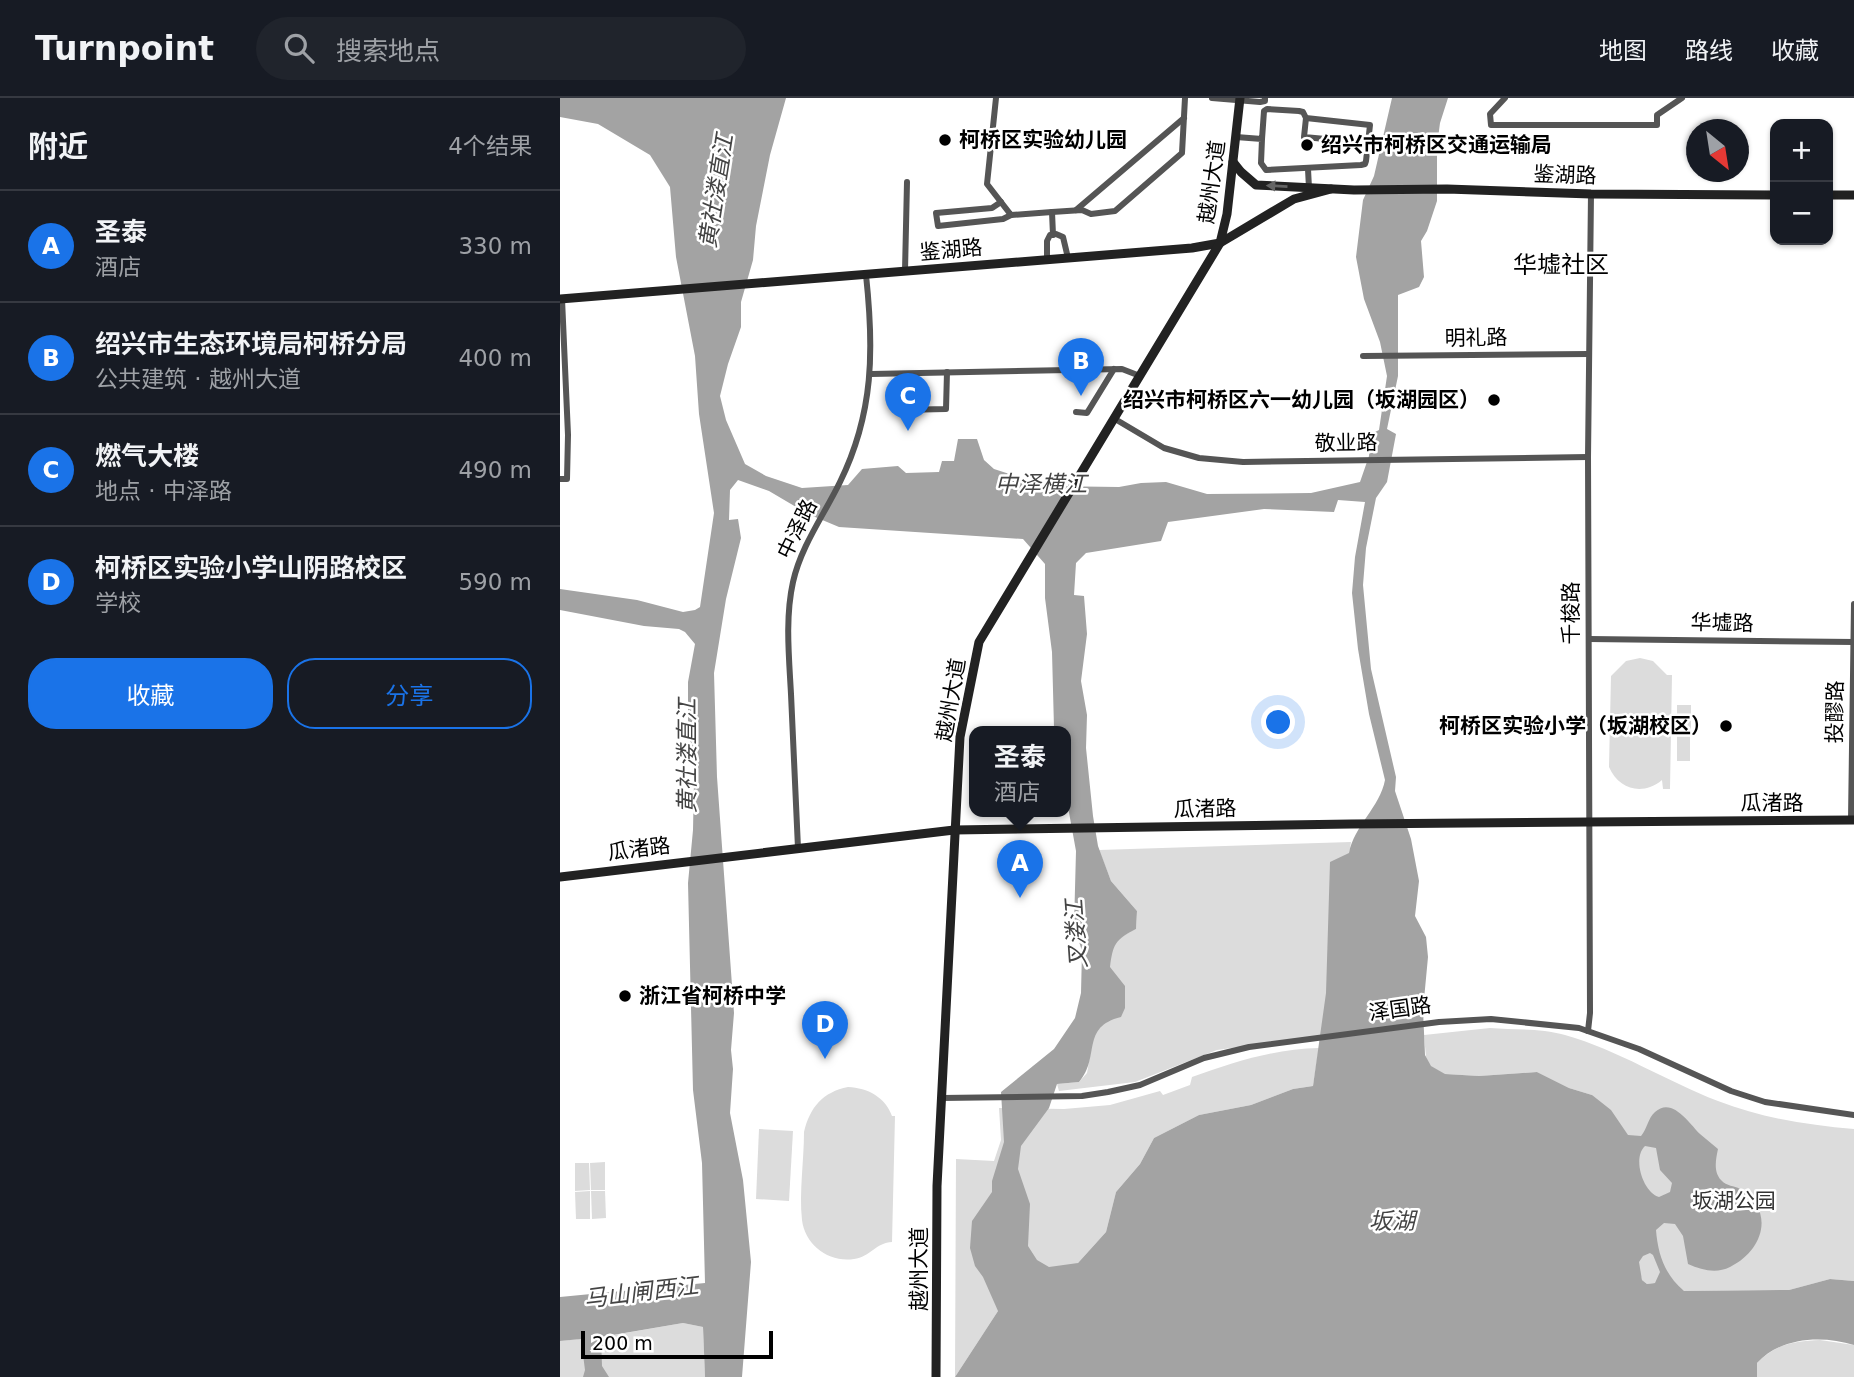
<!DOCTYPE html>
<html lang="zh">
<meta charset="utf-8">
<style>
body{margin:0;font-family:"DejaVu Sans","Noto Sans SC",sans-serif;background:#20242c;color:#f1f3f6}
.controls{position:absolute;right:21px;top:21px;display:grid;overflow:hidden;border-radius:14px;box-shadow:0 2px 5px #0004}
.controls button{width:63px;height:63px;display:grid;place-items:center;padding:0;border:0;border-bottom:2px solid #363941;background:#171b24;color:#f1f3f6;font:35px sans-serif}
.compass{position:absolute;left:1126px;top:21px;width:63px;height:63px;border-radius:50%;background:#171b24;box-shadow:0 2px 5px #0004;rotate:150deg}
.scale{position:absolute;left:21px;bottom:18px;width:192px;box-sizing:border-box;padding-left:7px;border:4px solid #000;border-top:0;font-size:19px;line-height:24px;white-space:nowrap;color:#000;-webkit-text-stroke:5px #fff;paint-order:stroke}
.you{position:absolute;left:719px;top:625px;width:24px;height:24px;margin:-18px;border:5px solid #fff;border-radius:50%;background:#1a73e8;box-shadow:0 0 0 10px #1a73e833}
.badge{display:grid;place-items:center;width:46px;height:46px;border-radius:50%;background:#1a73e8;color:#fff;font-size:23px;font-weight:700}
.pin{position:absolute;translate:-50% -58px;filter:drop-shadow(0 2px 4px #0008)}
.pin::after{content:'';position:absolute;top:37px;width:24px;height:21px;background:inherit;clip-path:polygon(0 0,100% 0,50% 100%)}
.popup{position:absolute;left:409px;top:628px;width:102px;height:91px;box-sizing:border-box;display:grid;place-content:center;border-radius:14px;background:#171b24;filter:drop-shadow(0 2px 5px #0005);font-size:23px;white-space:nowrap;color:#9ea1a6}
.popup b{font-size:26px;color:#f1f3f6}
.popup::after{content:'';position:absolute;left:50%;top:100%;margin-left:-14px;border:14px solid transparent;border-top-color:#171b24}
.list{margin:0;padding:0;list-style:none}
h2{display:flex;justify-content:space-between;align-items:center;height:91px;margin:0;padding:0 28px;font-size:30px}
h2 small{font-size:23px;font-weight:400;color:#9ea1a6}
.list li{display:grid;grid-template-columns:46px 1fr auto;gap:21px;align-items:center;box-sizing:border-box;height:112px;padding:0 28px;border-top:2px solid #363941}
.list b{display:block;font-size:26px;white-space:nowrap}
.list p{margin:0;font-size:23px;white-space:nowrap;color:#9ea1a6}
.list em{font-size:23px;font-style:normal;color:#9ea1a6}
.actions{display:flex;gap:14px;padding:21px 28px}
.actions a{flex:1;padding:16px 0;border:2px solid #1a73e8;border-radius:28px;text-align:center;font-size:24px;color:#1a73e8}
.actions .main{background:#1a73e8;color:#fff}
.icon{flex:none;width:38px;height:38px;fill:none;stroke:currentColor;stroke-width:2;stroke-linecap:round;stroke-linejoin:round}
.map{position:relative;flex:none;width:1294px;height:1279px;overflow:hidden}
header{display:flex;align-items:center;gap:42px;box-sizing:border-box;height:98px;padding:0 35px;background:#171b24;border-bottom:2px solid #363941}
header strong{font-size:33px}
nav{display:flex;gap:38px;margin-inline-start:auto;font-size:24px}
.search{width:490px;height:63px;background:#20242c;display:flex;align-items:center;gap:18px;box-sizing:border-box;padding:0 24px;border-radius:38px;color:#9ea1a6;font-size:26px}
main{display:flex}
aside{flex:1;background:#171b24}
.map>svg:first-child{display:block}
.green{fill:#dcdcdc}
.water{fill:#a3a3a3;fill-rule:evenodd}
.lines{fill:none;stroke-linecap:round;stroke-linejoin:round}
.street{stroke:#555;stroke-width:6}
.secondary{stroke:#222;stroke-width:9}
.oneway{fill:#646464}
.poi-dot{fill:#000;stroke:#fff;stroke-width:2.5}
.labels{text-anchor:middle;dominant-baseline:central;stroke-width:5;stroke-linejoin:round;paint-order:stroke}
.poi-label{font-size:21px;font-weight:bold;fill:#000;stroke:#fff;text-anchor:start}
.street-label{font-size:21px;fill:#000;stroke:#fff}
.park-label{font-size:21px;fill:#333;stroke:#fff}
.water-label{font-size:23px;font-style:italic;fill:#444;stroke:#fff}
.quarter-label{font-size:24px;fill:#000;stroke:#fff}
</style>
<header>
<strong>Turnpoint</strong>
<div class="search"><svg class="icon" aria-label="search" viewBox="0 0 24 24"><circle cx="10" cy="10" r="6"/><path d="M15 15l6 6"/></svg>搜索地点</div>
<nav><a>地图</a><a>路线</a><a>收藏</a></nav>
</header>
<main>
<aside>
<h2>附近<small>4个结果</small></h2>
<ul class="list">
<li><span class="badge">A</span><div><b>圣泰</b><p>酒店</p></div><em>330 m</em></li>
<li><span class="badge">B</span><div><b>绍兴市生态环境局柯桥分局</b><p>公共建筑 · 越州大道</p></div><em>400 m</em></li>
<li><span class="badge">C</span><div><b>燃气大楼</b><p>地点 · 中泽路</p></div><em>490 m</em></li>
<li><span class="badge">D</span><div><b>柯桥区实验小学山阴路校区</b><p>学校</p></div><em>590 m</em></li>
</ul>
<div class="actions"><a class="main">收藏</a><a>分享</a></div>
</aside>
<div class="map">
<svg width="1294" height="1279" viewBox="0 0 1294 1279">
<rect width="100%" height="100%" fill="#fff"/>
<g class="green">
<path d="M1080 560 1093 563 1107 577H1112L1110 691H1103L1102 682C1083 698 1059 692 1049 669L1051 578 1066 563Z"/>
<rect x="1117" y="607" width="14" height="26"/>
<rect x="1117" y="636" width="13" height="27"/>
<path d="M791 744 761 938 657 952 575 984 499 993 497 986 519 984 527 975 534 936 546 922C547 901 541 867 553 848 559 839 568 835 576 831L577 813 551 783 539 752Z"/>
<path d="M930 930C954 932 981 930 1005 937 1058 952 1106 983 1158 1003 1202 1020 1247 1027 1294 1031V1183L1270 1181 1229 1192 1124 1193 1095 1185 1087 1186 1082 1182 1032 997 1009 990 977 974 919 978 884 976 870 968 866 959 864 937Z"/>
<path d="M759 950 753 988 733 991 691 1007 639 1017 594 1040 580 1066 556 1094 546 1134 518 1165 438 1213 395 1279 396 1061 434 1063 441 1042 439 1010 504 1011 550 1007 600 993 603 997 630 987 632 979C674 964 714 951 759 950Z"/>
<path d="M288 989C308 990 325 999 332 1018H335L332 1144C317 1144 310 1159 294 1161 269 1165 245 1147 242 1122 239 1094 244 1063 244 1034 250 1009 263 994 288 989Z"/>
<path d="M199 1031 233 1033 229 1103 196 1101Z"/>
<path d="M45 1064V1092H31L30 1065Z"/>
<path d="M15 1065H29L30 1092 15 1093Z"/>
<path d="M30 1093V1121H16L15 1094Z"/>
<path d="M31 1093H45L46 1120 32 1121Z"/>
<path d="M123 1225 143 1229 145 1279H0V1243L48 1238Z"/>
<path d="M1260 1242 1294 1247V1279H1197V1265C1215 1246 1235 1243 1260 1242Z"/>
</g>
<path class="water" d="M0 0H226L210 57 196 128 193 162 181 204V229L168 266 160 298 166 322 185 366 206 378 242 390 288 387 302 371 338 368 346 375 379 374 382 363H394L398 341H417L424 362 434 371 486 388 559 389 581 385 606 384 647 396 751 395 800 384 809 358 811 336 819 332 827 278 820 244 804 201 796 159 803 102 814 78 832 0H888L880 25 877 48V103L867 133 861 143 864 179 859 189 838 197V278L827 331 836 336 827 384 816 400 806 450 803 487 811 571 836 679 835 693 851 741 859 783 855 818 866 839 868 859 863 912 865 957 871 968 885 976 919 978 977 974 1009 990 1032 997 1051 1012 1068 1037 1081 1038C1087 1031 1088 1020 1095 1014 1112 998 1130 1026 1140 1036 1146 1041 1152 1046 1158 1051 1156 1061 1153 1073 1161 1082 1167 1089 1174 1087 1180 1091 1216 1113 1203 1153 1170 1169 1156 1176 1142 1172 1128 1166L1123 1138 1115 1126 1104 1125 1096 1132C1098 1157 1105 1177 1124 1193L1229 1192 1270 1181 1294 1183V1247C1262 1237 1221 1239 1197 1265V1279H395L438 1213 423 1179 415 1168 410 1150 412 1123 432 1094V1083L444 1044 441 994 494 951 515 920 521 895 522 853 514 828 516 753 506 698 505 634H495L494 630 492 554 485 500V466L463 441 279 429 248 416 209 393 178 382 170 392 169 422 178 421 181 440 166 501 154 575 157 679 174 915 171 952 173 971 170 1015 183 1082 191 1164 182 1279H145L143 1229 123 1225 41 1239 42 1268 49 1279H23L25 1272 21 1241 0 1243V1199L145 1185 142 1065 133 992 128 785 133 732 134 683 128 622V584L135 546 125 534 119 531 84 528 0 512V491L77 502 123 514 135 512 140 509 154 415 139 316 135 258 116 159 110 89 90 57 38 26 0 19ZM778 402 805 404 795 459 792 495 798 551 809 616 825 682C820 709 794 728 789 755L770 764 766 895 753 988 733 991 691 1007 639 1017 594 1040 580 1066 556 1094 546 1134 518 1165 489 1169 477 1162 468 1148 470 1106 458 1071 461 1048 489 1010 497 986 519 984C541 959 520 929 561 919L565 910V888L550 869C553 846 555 842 576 831L577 813 551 783 538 748 533 718 526 650 527 617 521 583 527 536 524 498 514 497 516 465 526 455 601 443 608 424 704 411 774 414ZM1085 1048 1096 1050 1100 1072 1112 1085 1110 1094 1099 1099C1083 1094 1072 1060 1085 1048ZM1090 1155 1093 1157 1100 1174 1095 1185 1087 1186 1082 1182 1079 1164 1083 1158Z"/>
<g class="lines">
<g class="street">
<path d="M436 0 427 86 451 117 492 114 493 137"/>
<path d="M652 0 700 4 705 3V0"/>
<path d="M945 0 930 16 931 27H1097V17L1122 0"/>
<path d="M746 20 744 39 808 45"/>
<path d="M676 39 702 41 701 65 706 72 801 67 805 66 806 63 810 27 746 20 743 14 739 13 707 11 704 13 702 41"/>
<path d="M748 71 749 90"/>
<path d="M441 104 432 110 376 115 378 128 443 121 451 117"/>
<path d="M516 112 624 20"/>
<path d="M492 114 522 112 531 116 555 113 622 55 625 0"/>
<path d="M487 162V143L490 137 496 136 503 139 508 160"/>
<path d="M345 173 347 84"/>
<path d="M803 258 1029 256"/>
<path d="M311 276 562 271 580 278"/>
<path d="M339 312 386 311 387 274"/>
<path d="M516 314 527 315 554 271"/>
<path d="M555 321 604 350 639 360 683 364 1028 359"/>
<path d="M0 381H7L8 337 2 201"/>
<path d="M1029 541 1294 544"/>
<path d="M1291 722 1294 506"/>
<path d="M238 750C236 698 233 647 231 596 229 559 225 520 233 484 241 448 264 417 280 384 314 315 314 251 306 177"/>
<path d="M1028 933 1030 915 1028 359 1031 96"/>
<path d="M382 1000 522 998 548 994 580 987 644 960 689 949 879 924 931 921 1019 930 1079 951 1171 993 1205 1004 1294 1017"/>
</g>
<g class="secondary">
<path d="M673 64 681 74 696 87 794 92 887 91 1031 96 1215 97"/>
<path d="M1268 97H1294"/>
<path d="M0 201 632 150 660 145 734 101 771 91"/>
<path d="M0 779 394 732 791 726 1294 722"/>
<path d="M376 1279 377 1088 400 639 419 544 660 145 667 116 680 0"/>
</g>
</g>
<defs><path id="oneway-solid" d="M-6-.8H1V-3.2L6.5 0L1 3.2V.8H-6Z" transform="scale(1.75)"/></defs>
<use class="oneway" href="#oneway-solid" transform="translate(717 88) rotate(-177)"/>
<g class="poi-dot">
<circle cx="385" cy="42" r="7"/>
<circle cx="747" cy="47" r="7"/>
<circle cx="934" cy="302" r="7"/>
<circle cx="1166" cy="628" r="7"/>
<circle cx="65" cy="898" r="7"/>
</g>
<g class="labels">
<g class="poi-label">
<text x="399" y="42">柯桥区实验幼儿园</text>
<text x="761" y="47">绍兴市柯桥区交通运输局</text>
<text x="920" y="302" text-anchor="end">绍兴市柯桥区六一幼儿园（坂湖园区）</text>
<text x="1152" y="628" text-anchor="end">柯桥区实验小学（坂湖校区）</text>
<text x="79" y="898">浙江省柯桥中学</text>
</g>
<g class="street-label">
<text transform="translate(1005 77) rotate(2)">鉴湖路</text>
<text transform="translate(652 84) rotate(-82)">越州大道</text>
<text transform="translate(391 152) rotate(-5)">鉴湖路</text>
<text transform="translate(916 240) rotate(-1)">明礼路</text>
<text transform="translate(786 345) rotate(-1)">敬业路</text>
<text transform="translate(237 431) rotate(-64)">中泽路</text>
<text transform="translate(1011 515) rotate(-90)">千梭路</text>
<text transform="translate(1162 525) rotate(1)">华墟路</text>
<text transform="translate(391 602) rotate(-80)">越州大道</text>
<text transform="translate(1275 614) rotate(-89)">投醪路</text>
<text x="1212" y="705">瓜渚路</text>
<text transform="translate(645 711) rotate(-1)">瓜渚路</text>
<text transform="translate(79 751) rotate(-7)">瓜渚路</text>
<text transform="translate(840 911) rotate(-8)">泽国路</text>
<text transform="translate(359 1171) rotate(-90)">越州大道</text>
</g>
<g class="park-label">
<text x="1174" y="1103">坂湖公园</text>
</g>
<g class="water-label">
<text transform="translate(156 93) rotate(-81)">黄社溇直江</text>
<text x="481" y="386">中泽横江</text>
<text transform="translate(127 658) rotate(-90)">黄社溇直江</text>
<text transform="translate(516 836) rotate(-94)">叉溇江</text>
<text x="832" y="1123">坂湖</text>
<text transform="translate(81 1194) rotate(-7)">马山闸西江</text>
</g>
<g class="quarter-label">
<text x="1001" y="167">华墟社区</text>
</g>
</g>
</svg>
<div class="controls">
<button>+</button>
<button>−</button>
</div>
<svg class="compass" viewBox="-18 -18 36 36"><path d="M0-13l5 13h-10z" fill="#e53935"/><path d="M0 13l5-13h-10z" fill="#9ea1a6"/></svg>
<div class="scale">200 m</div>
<div class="you"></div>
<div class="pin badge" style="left:460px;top:800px">A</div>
<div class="popup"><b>圣泰</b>酒店</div>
<div class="pin badge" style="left:521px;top:298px">B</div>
<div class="pin badge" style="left:348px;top:333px">C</div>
<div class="pin badge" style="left:265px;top:961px">D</div>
</div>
</main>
